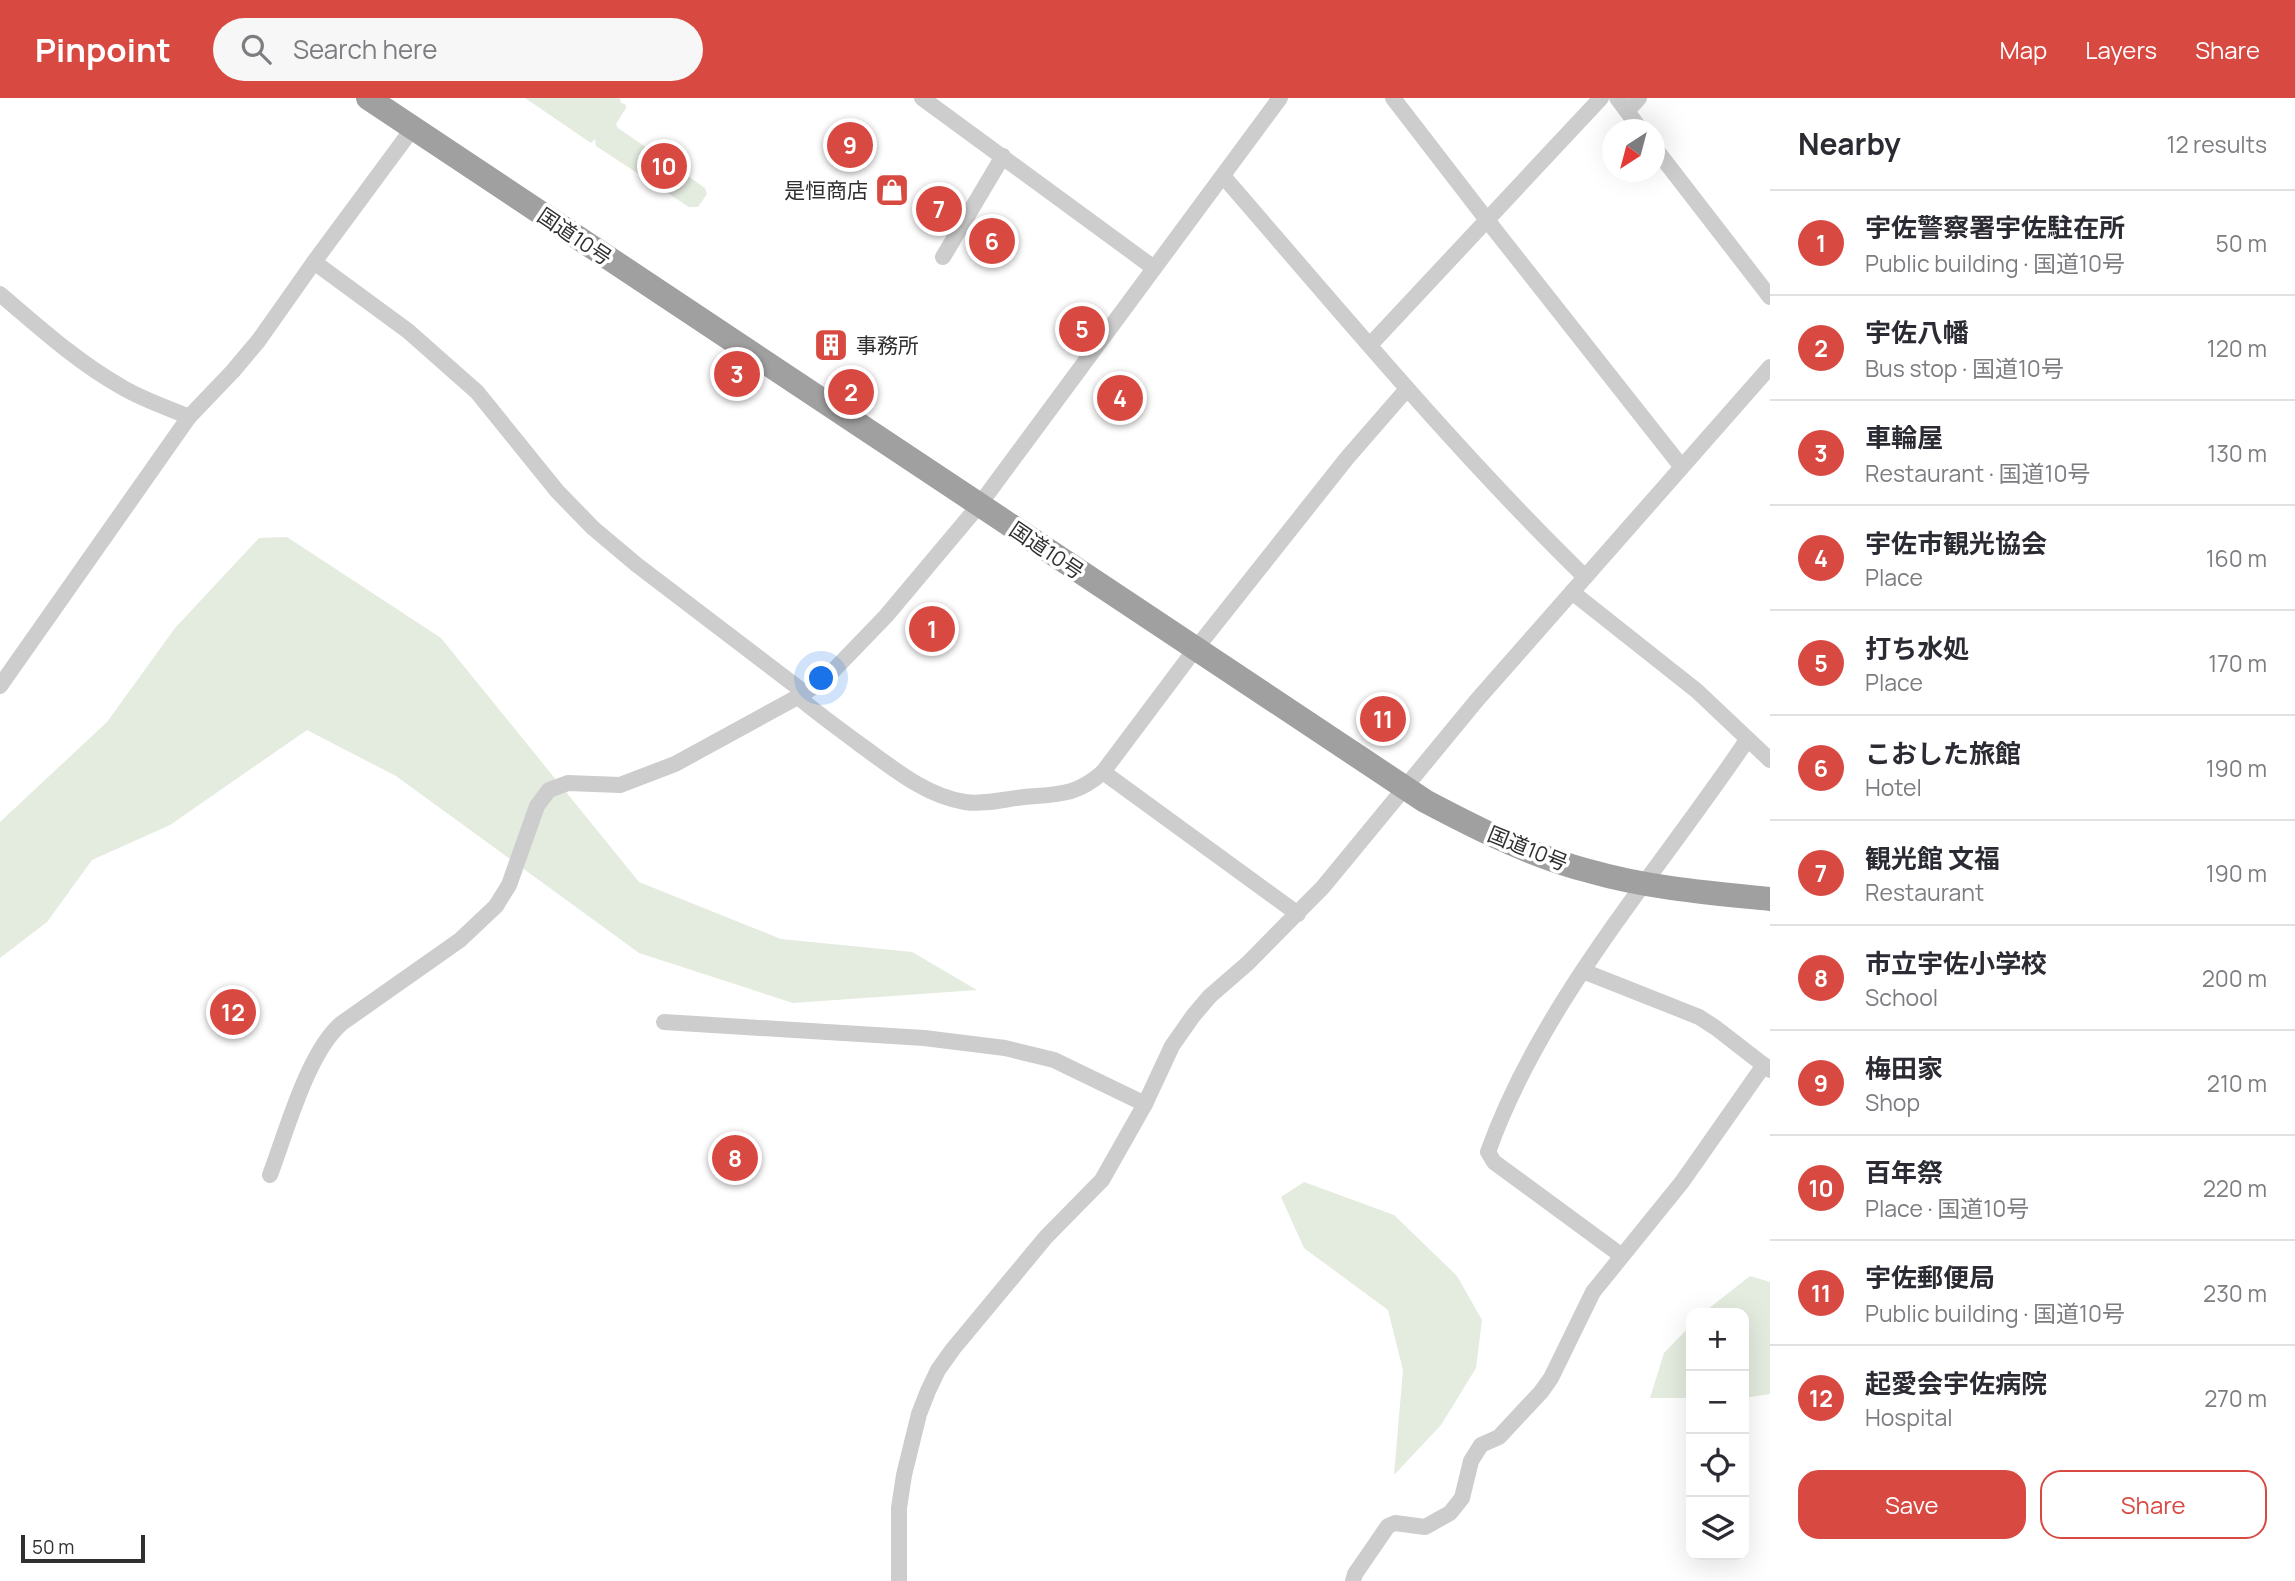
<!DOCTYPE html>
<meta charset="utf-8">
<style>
body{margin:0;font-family:Manrope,"Noto Sans JP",sans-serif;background:#f7f7f7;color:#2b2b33}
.controls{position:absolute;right:21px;bottom:21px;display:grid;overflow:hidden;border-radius:14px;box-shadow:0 7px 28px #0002}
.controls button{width:63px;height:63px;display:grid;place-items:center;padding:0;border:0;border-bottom:2px solid #e1e1e2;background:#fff;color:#2b2b33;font:35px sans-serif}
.compass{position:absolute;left:1602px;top:21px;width:63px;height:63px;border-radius:50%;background:#fff;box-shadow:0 7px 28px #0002;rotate:216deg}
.scale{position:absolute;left:21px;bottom:18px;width:124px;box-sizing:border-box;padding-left:7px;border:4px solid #303030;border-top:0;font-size:19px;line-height:24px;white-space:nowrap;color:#303030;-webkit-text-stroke:5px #fff;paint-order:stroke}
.you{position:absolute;left:822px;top:581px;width:24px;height:24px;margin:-18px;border:5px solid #fff;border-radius:50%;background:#1a73e8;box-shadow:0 0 0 10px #1a73e833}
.badge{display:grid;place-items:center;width:46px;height:46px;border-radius:50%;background:#d74941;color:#fff;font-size:23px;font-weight:700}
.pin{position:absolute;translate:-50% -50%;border:4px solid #fff;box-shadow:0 2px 7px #0006}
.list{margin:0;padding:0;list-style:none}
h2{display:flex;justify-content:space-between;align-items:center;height:91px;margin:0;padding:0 28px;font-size:30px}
h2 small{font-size:23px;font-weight:400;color:#7c7c81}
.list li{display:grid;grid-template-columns:46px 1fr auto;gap:21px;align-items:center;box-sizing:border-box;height:105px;padding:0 28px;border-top:2px solid #e1e1e2}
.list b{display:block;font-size:26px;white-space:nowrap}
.list p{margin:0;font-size:23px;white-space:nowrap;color:#7c7c81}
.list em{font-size:23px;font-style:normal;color:#7c7c81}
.actions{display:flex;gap:14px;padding:21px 28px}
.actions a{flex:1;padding:16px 0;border:2px solid #d74941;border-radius:21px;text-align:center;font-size:24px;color:#d74941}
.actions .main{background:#d74941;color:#fff}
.icon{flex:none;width:38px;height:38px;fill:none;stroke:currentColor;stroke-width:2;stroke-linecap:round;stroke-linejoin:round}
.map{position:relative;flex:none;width:1770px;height:1483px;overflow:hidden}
header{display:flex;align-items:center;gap:42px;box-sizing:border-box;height:98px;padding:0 35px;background:#d74941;color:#fff}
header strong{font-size:33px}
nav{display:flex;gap:38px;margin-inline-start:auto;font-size:24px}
.search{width:490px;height:63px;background:#f7f7f7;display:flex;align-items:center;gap:18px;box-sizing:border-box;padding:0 24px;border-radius:38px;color:#7c7c81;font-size:26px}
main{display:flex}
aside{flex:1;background:#fff}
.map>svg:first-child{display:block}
.green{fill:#e4ebdf}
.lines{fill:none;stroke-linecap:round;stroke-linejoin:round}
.minor{stroke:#cdcdcd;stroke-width:16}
.trunk{stroke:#a0a0a0;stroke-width:24}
.labels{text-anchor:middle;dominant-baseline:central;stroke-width:7;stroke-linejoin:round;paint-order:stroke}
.poi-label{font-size:21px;fill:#303030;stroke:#fff;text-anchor:end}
.street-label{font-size:21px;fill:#303030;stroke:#fff}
</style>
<header>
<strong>Pinpoint</strong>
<div class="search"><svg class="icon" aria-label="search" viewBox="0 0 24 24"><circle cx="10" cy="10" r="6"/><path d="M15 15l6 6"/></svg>Search here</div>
<nav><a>Map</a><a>Layers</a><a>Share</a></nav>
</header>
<main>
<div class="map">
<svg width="1770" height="1483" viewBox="0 0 1770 1483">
<rect width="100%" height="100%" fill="#fff"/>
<g class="green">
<path d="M525 0H618L621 2 620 4 626 7V10L616 26 618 30 705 90 707 96 698 109H689L596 48 595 41 591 45Z"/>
<path d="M287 439 441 540 639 784 781 841 912 854 977 892 793 905 639 855 396 678 307 632 170 727 92 762 47 824 0 860V724L107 624 175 530 259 440Z"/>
<path d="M1304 1084 1394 1117 1457 1178 1482 1222 1476 1270 1441 1327 1394 1377 1403 1272 1388 1212 1304 1150 1281 1099Z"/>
<path d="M1750 1178 1770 1184V1296L1744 1300V1215H1703Z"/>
<path d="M1691 1227V1300H1650L1664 1255Z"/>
</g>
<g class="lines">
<g class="minor">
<path d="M922 0 1154 170"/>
<path d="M1393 0 1487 122 1681 368"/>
<path d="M1617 0 1641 32"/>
<path d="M1627 13 1639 0"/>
<path d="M1654 49 1770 199"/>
<path d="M1223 78C1341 214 1456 353 1585 479"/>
<path d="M943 159 1003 58"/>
<path d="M314 164 408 233 477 294 557 393 593 430 637 467 805 595"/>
<path d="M0 196C39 229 76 263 120 288 141 301 166 309 189 319"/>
<path d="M1370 247 1601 0"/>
<path d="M1572 494 1697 593 1770 662"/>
<path d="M0 588 189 319 233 273 259 242 314 164 413 30"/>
<path d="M798 599C817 615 838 630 858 645 890 668 925 698 965 704 985 707 1005 701 1024 699 1058 696 1076 698 1103 674L1190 558 1347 360 1407 291"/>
<path d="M1103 674 1298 816"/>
<path d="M1583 873 1699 919 1716 930 1770 972"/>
<path d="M664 924 924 940 1005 950 1054 962 1145 1006"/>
<path d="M270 1077C286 1035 308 953 342 925L460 842 496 808 509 787 537 708 549 692 568 685 620 687 675 666 805 595 831 575 886 518 980 406 1280 0"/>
<path d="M1622 1158 1494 1064 1488 1054C1543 901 1657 776 1747 642"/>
<path d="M899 1483V1410L904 1377 919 1316 928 1293 938 1272 953 1251 1046 1139 1102 1082 1145 1006 1172 948 1193 918 1210 898 1248 865 1323 789 1477 602 1770 269"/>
<path d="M1353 1483 1355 1476 1388 1428 1395 1425 1425 1429 1450 1415 1462 1400 1471 1363 1481 1347 1499 1339 1541 1294 1551 1280 1593 1194 1682 1084 1764 967"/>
</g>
<path class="trunk" d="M368 0 1425 703C1478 731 1531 758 1589 773 1648 790 1709 795 1770 801"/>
</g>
<defs>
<g id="shop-square" transform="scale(1.75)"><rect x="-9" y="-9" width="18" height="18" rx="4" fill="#d74941" stroke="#fff"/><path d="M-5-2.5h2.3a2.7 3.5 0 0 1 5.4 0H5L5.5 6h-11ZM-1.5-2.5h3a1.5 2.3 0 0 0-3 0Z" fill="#fff"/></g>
<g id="building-square" transform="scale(1.75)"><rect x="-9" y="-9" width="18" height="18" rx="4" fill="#d74941" stroke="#fff"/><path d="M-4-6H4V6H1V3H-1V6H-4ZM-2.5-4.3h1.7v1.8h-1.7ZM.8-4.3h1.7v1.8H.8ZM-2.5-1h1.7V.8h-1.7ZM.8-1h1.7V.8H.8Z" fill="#fff"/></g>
</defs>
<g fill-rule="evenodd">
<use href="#shop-square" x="892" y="92"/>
<use href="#building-square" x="831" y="247"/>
</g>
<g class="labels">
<g class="poi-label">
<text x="868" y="92">是恒商店</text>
<text x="856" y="247" text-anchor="start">事務所</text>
</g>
<g class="street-label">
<text transform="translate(575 138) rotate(34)">国道10号</text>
<text transform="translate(1047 452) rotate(34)">国道10号</text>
<text transform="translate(1528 750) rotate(22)">国道10号</text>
</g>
</g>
</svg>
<div class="controls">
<button>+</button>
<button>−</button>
<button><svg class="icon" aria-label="locate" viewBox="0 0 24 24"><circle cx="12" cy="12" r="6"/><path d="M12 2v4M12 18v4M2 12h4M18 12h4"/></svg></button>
<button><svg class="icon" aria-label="layers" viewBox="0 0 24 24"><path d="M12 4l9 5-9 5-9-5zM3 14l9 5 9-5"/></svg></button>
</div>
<svg class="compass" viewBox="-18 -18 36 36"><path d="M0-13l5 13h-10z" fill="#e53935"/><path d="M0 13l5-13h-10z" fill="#7c7c81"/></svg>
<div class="scale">50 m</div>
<div class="you"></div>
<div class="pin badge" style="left:932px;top:531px">1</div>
<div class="pin badge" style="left:851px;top:294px">2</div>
<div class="pin badge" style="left:737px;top:276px">3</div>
<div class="pin badge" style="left:1120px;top:300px">4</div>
<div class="pin badge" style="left:1082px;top:231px">5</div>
<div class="pin badge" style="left:992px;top:143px">6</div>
<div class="pin badge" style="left:939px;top:111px">7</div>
<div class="pin badge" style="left:735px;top:1060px">8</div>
<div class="pin badge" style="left:850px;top:47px">9</div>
<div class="pin badge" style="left:664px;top:68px">10</div>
<div class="pin badge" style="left:1383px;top:621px">11</div>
<div class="pin badge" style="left:233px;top:914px">12</div>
</div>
<aside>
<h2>Nearby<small>12 results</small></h2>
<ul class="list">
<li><span class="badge">1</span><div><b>宇佐警察署宇佐駐在所</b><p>Public building · 国道10号</p></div><em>50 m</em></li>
<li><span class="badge">2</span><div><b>宇佐八幡</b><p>Bus stop · 国道10号</p></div><em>120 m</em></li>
<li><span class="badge">3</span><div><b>車輪屋</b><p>Restaurant · 国道10号</p></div><em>130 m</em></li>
<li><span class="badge">4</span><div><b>宇佐市観光協会</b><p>Place</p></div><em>160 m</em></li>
<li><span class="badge">5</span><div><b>打ち水処</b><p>Place</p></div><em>170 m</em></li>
<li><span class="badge">6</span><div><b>こおした旅館</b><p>Hotel</p></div><em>190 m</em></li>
<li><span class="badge">7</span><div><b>観光館 文福</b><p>Restaurant</p></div><em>190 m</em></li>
<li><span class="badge">8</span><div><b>市立宇佐小学校</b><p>School</p></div><em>200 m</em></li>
<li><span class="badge">9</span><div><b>梅田家</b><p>Shop</p></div><em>210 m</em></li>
<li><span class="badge">10</span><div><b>百年祭</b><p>Place · 国道10号</p></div><em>220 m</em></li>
<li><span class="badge">11</span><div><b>宇佐郵便局</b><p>Public building · 国道10号</p></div><em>230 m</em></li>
<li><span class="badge">12</span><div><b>起愛会宇佐病院</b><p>Hospital</p></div><em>270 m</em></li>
</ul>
<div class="actions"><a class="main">Save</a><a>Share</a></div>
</aside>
</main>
